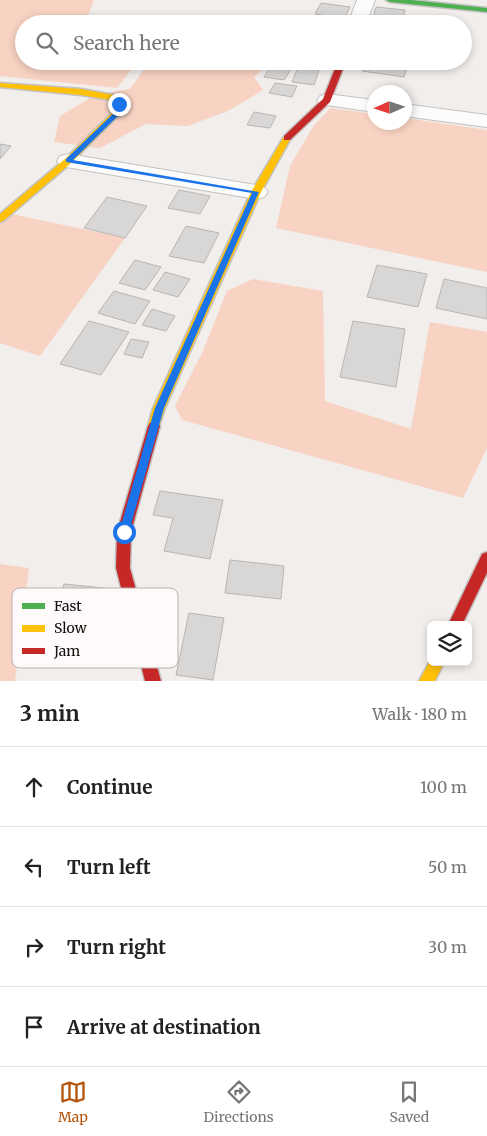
<!DOCTYPE html>
<meta charset="utf-8">
<style>
body{margin:0;font-family:Merriweather,serif;background:#f2f2f2;color:#222}
.controls{position:absolute;right:15px;bottom:15px;display:grid;overflow:hidden;border-radius:8px;box-shadow:0 2px 8px #0003}
.controls button{width:45px;height:45px;display:grid;place-items:center;padding:0;border:0;border-bottom:1px solid #e0e0e0;background:#fff;color:#222;font:25px sans-serif}
.compass{position:absolute;left:367px;top:85px;width:45px;height:45px;border-radius:50%;background:#fff;box-shadow:0 2px 8px #0003;rotate:267deg}
.stop{position:absolute;width:15px;height:15px;margin:-11px;border:4px solid #1a73e8;border-radius:50%;background:#fff}
.stop.end{background:#1a73e8;border-color:#fff;box-shadow:0 1px 5px #0008}
.list{margin:0;padding:0;list-style:none}
h2{display:flex;justify-content:space-between;align-items:center;height:65px;margin:0;padding:0 20px;font-size:21px}
h2 small{font-size:16px;font-weight:400;color:#767676}
.list li{display:grid;grid-template-columns:32px 1fr auto;gap:15px;align-items:center;box-sizing:border-box;height:80px;padding:0 20px;border-top:1px solid #e0e0e0}
.list b{display:block;font-size:19px;white-space:nowrap}
.list em{font-size:16px;font-style:normal;color:#767676}
.icon{flex:none;width:28px;height:28px;fill:none;stroke:currentColor;stroke-width:2;stroke-linecap:round;stroke-linejoin:round}
.map{position:relative;flex:none;width:487px;height:681px;overflow:hidden}
.search{position:absolute;background:#fff;box-shadow:0 2px 8px #0003;left:15px;right:15px;top:15px;height:55px;display:flex;align-items:center;gap:12px;box-sizing:border-box;padding:0 18px;border-radius:28px;color:#767676;font-size:19px}
.sheet{height:385px;background:#fff}
nav{display:flex;justify-content:space-around;align-items:center;box-sizing:border-box;height:70px;border-top:1px solid #e0e0e0;background:#fff;font-size:14px;color:#767676}
nav a{display:grid;justify-items:center;gap:2px}
nav .on{color:#b45309}
.map>svg:first-child{display:block}
.green{fill:#f8d2c2}
.building{fill:#d9d7d6;stroke:#b8b6b5}
.lines{fill:none;stroke-linecap:round;stroke-linejoin:round}
.street-casing{stroke:#c4c2c1;stroke-width:2}
.fast-casing{stroke:#c4c2c1;stroke-width:3}
.slow-casing{stroke:#c4c2c1;stroke-width:3}
.jam-casing{stroke:#c4c2c1;stroke-width:3}
.street{fill:#fdfcfc;fill-rule:evenodd}
.fast{fill:#4caf50;fill-rule:evenodd}
.slow{fill:#ffc107;fill-rule:evenodd}
.jam{fill:#c62828;fill-rule:evenodd}
.route{fill:#1a73e8}
.key{fill:#fefaf9;stroke:#b7b3b2;stroke-width:1}
.key-label{font-size:14px;fill:#100e0d}
</style>
<div class="map">
<svg width="487" height="681" viewBox="0 0 487 681">
<rect width="100%" height="100%" fill="#f1eeec"/>
<g class="green">
<path d="M0 0H94L85 23 91 24H24V61H138L117 88 0 76Z"/>
<path d="M150 61H272L254 77 263 90 230 110 188 126 146 124 100 148 54 142 60 116 95 95 130 89Z"/>
<path d="M331 108 374 114V122H404L405 118 487 130V272L276 228 290 166 314 125Z"/>
<path d="M7 213 125 238 40 356 0 343V219Z"/>
<path d="M253 279 323 291 325 401 411 429 430 322 487 332V448L463 498 182 420 175 406 203 351 227 291Z"/>
<path d="M0 564 29 568 15 681H0Z"/>
</g>
<g class="building">
<path d="M321 3 350 7 344 19 315 14Z"/>
<path d="M376 7 405 10 402 24 372 21Z"/>
<path d="M365 61H409L404 77 362 71Z"/>
<path d="M272 64 292 68 284 80 264 77Z"/>
<path d="M298 67 319 70 314 85 292 82Z"/>
<path d="M275 83 297 86 292 97 269 93Z"/>
<path d="M254 112 276 116 270 128 247 125Z"/>
<path d="M0 144 11 146 0 159Z"/>
<path d="M179 190 210 196 200 214 168 208Z"/>
<path d="M107 197 147 206 125 238 84 228Z"/>
<path d="M186 226 219 233 204 263 169 256Z"/>
<path d="M135 260 161 267 145 290 119 283Z"/>
<path d="M377 265 427 274 418 307 367 297Z"/>
<path d="M165 272 190 279 178 297 153 290Z"/>
<path d="M444 279 487 288V319L436 308Z"/>
<path d="M114 291 150 301 135 324 98 313Z"/>
<path d="M152 309 175 316 166 331 142 325Z"/>
<path d="M89 321 129 332 101 375 60 364Z"/>
<path d="M353 321 405 329 396 387 340 377Z"/>
<path d="M131 339 149 342 142 358 124 354Z"/>
<path d="M160 491 223 500 210 559 164 551 173 518 153 515Z"/>
<path d="M230 560 284 566 281 599 225 593Z"/>
<path d="M64 584 104 588 96 618 54 613Z"/>
<path d="M189 613 224 618 213 680 176 675Z"/>
</g>
<g class="lines">
<g class="street-casing">
<g id="street">
<path d="M357 0H375L366 24H348Z"/>
<path d="M327 94 374 100V112L320 104 317 100 320 96Z"/>
<path d="M404 104 487 115V127L404 116Z"/>
<path d="M68 154 256 185 264 187 268 192 264 197 256 199 60 166 57 161 60 156Z"/>
</g>
</g>
<g class="fast-casing">
<path id="fast" d="M386 0H411L487 8V12L390 2Z"/>
</g>
<g class="slow-casing">
<g id="slow">
<path d="M0 83 81 89 114 95C121 97 123 104 123 111L71 163 3 221 0 222V214L65 159 115 110V104L111 100 81 95 0 87Z"/>
<path d="M287 135 291 138 261 192 165 408 158 429H150L148 426 153 408 251 192 283 138Z"/>
<path d="M431 659V662H444L435 681H419Z"/>
</g>
</g>
<g class="jam-casing">
<g id="jam">
<path d="M338 61H346L330 102 290 140H284V136L323 99Z"/>
<path d="M154 421 158 423 160 426 131 532 130 568 161 681H145L116 568 117 532 148 426 150 423Z"/>
<path d="M487 552V573L462 625H448L482 554Z"/>
</g>
</g>
<use href="#street" class="street"/>
<use href="#fast" class="fast"/>
<use href="#slow" class="slow"/>
<use href="#jam" class="jam"/>
</g>
<path class="route" d="M119 102 122 104 121 113 73 160 259 192 164 408 129 532 124 536 119 532 155 408 252 193 66 162V159L116 111V104Z"/>
<rect x="12" y="588" width="166" height="80" rx="8" class="key"/>
<rect x="22" y="603" width="23" height="6" fill="#4caf50"/>
<rect x="22" y="625" width="23" height="7" fill="#ffc107"/>
<rect x="22" y="648" width="23" height="6" fill="#c62828"/>
<g class="key-label">
<text x="54" y="611">Fast</text>
<text x="54" y="633">Slow</text>
<text x="54" y="656">Jam</text>
</g>
</svg>
<div class="controls">
<button><svg class="icon" aria-label="layers" viewBox="0 0 24 24"><path d="M12 4l9 5-9 5-9-5zM3 14l9 5 9-5"/></svg></button>
</div>
<svg class="compass" viewBox="-18 -18 36 36"><path d="M0-13l5 13h-10z" fill="#e53935"/><path d="M0 13l5-13h-10z" fill="#767676"/></svg>
<div class="stop" style="left:124px;top:532px"></div>
<div class="stop end" style="left:119px;top:104px"></div>
<div class="search"><svg class="icon" aria-label="search" viewBox="0 0 24 24"><circle cx="10" cy="10" r="6"/><path d="M15 15l6 6"/></svg>Search here</div>
</div>
<section class="sheet">
<h2>3 min<small>Walk · 180 m</small></h2>
<ul class="list">
<li><svg class="icon" aria-label="ahead" viewBox="0 0 24 24"><path d="M12 20V5M6 11l6-6 6 6"/></svg><div><b>Continue</b></div><em>100 m</em></li>
<li><svg class="icon" aria-label="left" viewBox="0 0 24 24"><path d="M17 20v-9H6M10 6l-5 5 5 5"/></svg><div><b>Turn left</b></div><em>50 m</em></li>
<li><svg class="icon" aria-label="right" viewBox="0 0 24 24"><path d="M7 20v-9h11M14 6l5 5-5 5"/></svg><div><b>Turn right</b></div><em>30 m</em></li>
<li><svg class="icon" aria-label="arrive" viewBox="0 0 24 24"><path d="M6 21V4h12l-3 4 3 4H6"/></svg><div><b>Arrive at destination</b></div></li>
</ul>
</section>
<nav>
<a class="on"><svg class="icon" aria-label="map" viewBox="0 0 24 24"><path d="M3 6l6-2 6 2 6-2v14l-6 2-6-2-6 2zM9 4v14M15 6v14"/></svg>Map</a>
<a><svg class="icon" aria-label="directions" viewBox="0 0 24 24"><path d="M12 3l9 9-9 9-9-9zM9 14v-3h6M13 9l2 2-2 2"/></svg>Directions</a>
<a><svg class="icon" aria-label="saved" viewBox="0 0 24 24"><path d="M7 4h10v16l-5-4-5 4z"/></svg>Saved</a>
</nav>
